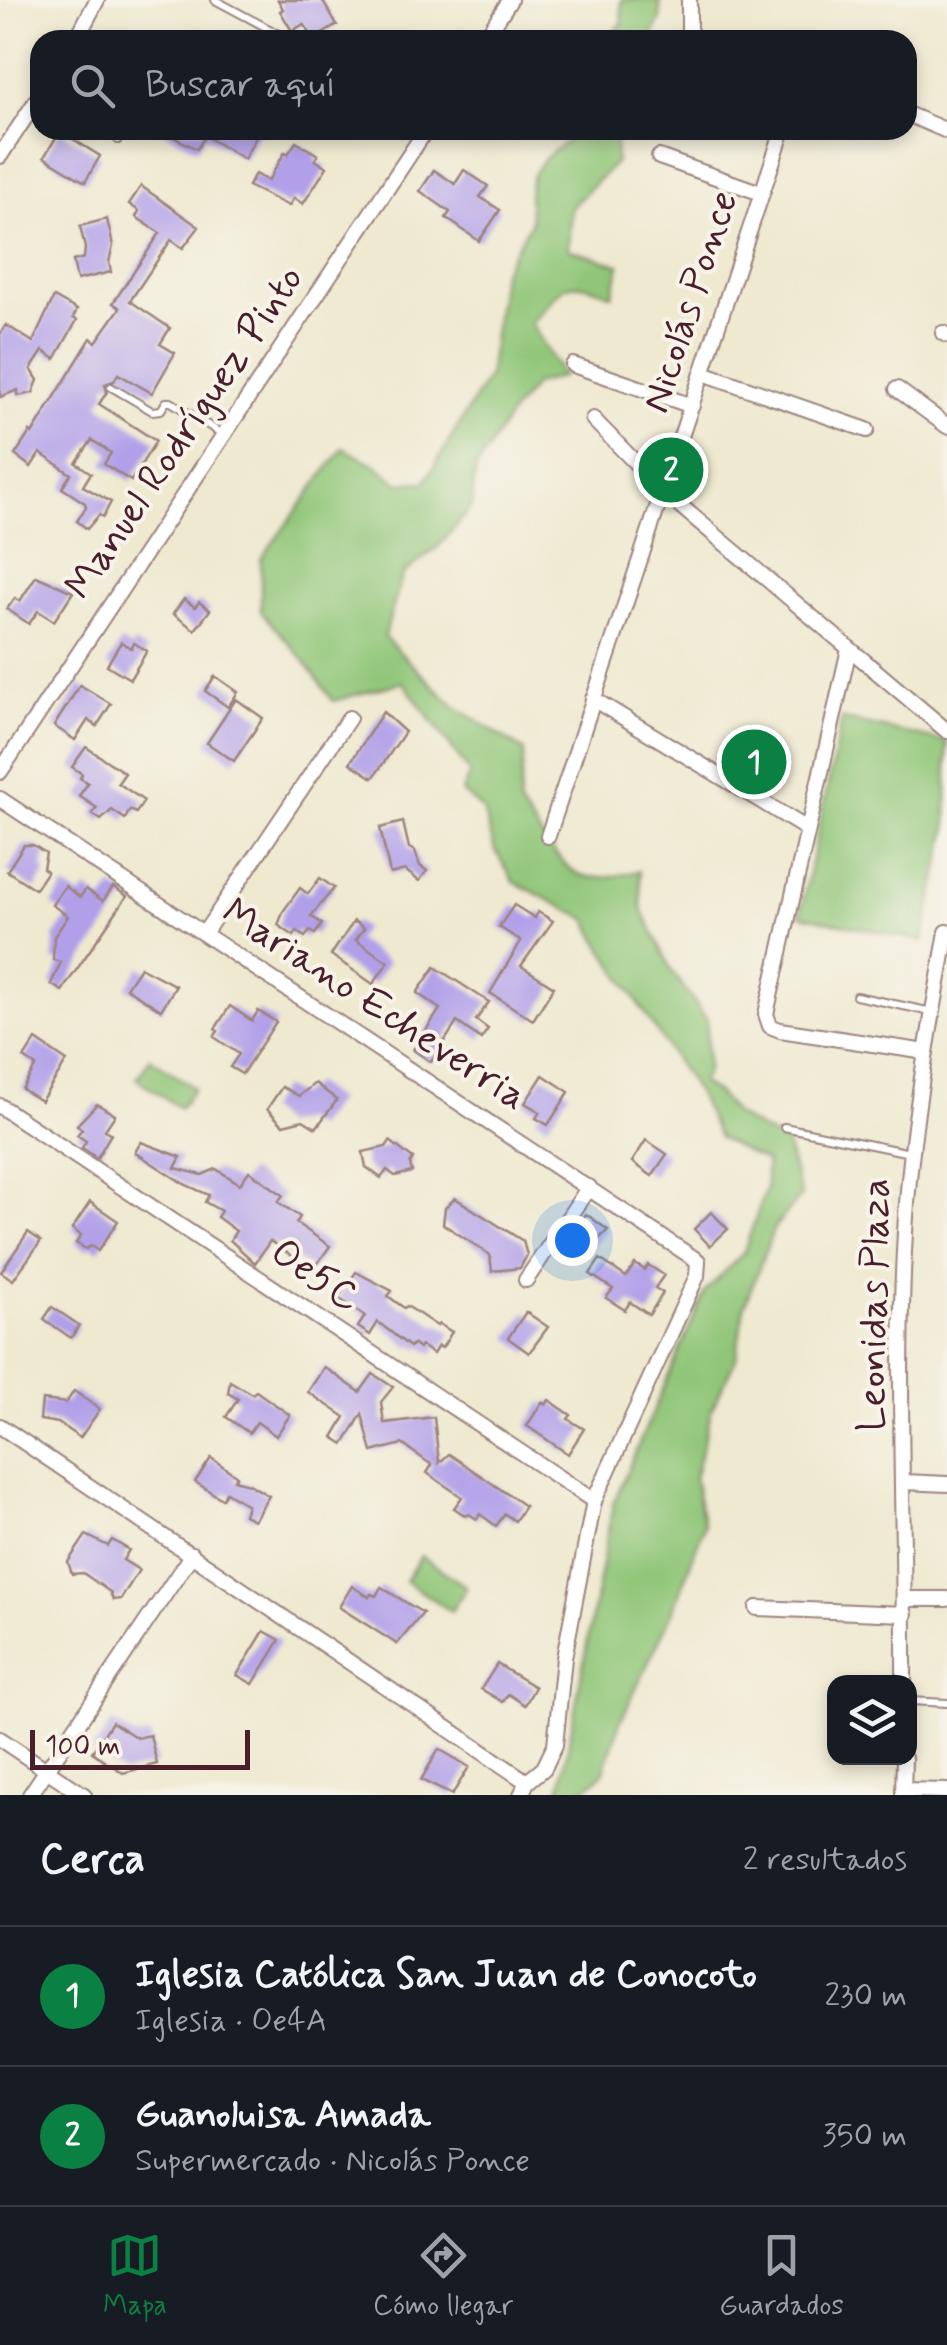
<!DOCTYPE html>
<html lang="es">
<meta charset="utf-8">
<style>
body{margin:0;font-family:Mynerve,sans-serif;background:#20242c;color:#f1f3f6}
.controls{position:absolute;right:30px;bottom:30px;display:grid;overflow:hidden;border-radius:20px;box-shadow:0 5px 15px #0003}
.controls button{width:90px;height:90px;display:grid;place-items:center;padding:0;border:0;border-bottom:2px solid #363941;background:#171b24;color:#f1f3f6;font:50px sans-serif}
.scale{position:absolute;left:30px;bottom:25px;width:220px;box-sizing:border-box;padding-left:10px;border:5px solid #4a1f2b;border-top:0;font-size:28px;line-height:35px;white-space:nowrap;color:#4a1f2b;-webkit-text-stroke:8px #f7f3e8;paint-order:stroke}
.you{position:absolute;left:572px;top:1240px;width:35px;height:35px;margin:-25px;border:8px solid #fff;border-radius:50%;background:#1a73e8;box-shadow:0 0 0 15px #1a73e833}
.badge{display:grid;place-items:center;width:65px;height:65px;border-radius:50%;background:#0b8043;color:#fff;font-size:32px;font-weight:700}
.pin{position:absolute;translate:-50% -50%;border:5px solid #fff;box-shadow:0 2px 10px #0006}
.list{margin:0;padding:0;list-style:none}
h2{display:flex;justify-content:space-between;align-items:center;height:130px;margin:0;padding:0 40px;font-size:42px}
h2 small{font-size:32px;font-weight:400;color:#9ea1a6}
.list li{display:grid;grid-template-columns:65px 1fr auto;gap:30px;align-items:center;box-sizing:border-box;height:140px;padding:0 40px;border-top:2px solid #363941}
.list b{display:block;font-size:38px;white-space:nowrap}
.list p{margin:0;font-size:32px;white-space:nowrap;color:#9ea1a6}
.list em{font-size:32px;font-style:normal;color:#9ea1a6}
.icon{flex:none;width:55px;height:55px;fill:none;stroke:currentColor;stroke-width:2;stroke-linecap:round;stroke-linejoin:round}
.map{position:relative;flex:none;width:947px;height:1795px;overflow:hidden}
.search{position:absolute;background:#171b24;box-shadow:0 5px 15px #0003;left:30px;right:30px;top:30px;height:110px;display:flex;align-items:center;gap:25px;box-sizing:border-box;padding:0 35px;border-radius:30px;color:#9ea1a6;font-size:38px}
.sheet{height:410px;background:#171b24}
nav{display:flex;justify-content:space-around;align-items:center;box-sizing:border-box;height:140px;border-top:2px solid #363941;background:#171b24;font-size:28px;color:#9ea1a6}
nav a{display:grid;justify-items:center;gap:5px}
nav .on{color:#0b8043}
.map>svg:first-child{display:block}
.green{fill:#90c678;stroke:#6d7252;stroke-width:2.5}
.building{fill:#b19fe9}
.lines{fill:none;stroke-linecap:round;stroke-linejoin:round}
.lane-casing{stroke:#9c847e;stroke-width:10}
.street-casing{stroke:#9c847e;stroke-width:18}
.lane{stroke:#fff;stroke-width:6}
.street{stroke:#fff;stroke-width:14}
.labels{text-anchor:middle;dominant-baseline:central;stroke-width:8;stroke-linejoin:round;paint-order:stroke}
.street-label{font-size:40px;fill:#4a1f2b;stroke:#f7f3e8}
</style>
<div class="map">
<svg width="947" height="1795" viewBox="0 0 947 1795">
<rect width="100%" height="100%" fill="#f7f3e8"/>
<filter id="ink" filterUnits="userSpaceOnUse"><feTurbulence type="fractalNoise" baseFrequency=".01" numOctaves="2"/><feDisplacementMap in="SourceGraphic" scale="20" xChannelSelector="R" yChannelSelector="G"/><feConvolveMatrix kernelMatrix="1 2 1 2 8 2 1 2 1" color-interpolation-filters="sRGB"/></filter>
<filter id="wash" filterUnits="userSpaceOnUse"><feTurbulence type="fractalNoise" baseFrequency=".0048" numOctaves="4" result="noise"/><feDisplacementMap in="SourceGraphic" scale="40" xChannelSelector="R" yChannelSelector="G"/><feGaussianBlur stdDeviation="2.25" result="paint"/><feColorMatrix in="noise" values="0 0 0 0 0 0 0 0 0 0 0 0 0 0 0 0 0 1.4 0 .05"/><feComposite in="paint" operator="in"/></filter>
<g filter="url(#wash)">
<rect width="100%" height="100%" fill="#efe9d0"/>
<g class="green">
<path d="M621 0H660V19L650 40H605L622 24Z"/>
<path d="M573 130H615L616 162 571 207 568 249 620 265 612 295C560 274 567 285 531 323L563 376 535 384 509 416 475 470 472 506 441 544 403 574 384 637 453 705 524 751 519 804C533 823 561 870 583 876 601 881 622 874 639 871L642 909 671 970 707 1020V1071L701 1083 717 1093 737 1116 786 1143 801 1196 774 1228 744 1307 736 1358 712 1408 694 1479 704 1526 672 1613 620 1722 603 1773 579 1795H559L613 1504 705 1292 744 1252 766 1188V1162L719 1138 697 1093 599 943 588 920 514 882 495 850 483 810 462 792 470 773 403 682 333 701 303 659 261 612V559L343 448 376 465 398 483 425 482 489 375 502 272 531 222C524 179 533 163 569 140Z"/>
<path d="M842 719 947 742V832L923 941 800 915Z"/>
<path d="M150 1058 194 1088 180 1108 137 1079Z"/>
<path d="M421 1556 467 1587 451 1611 405 1581Z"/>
</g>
<g id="blocks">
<g class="building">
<path d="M278 0H322L337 25 314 39 304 24 292 31 280 11 283 9Z"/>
<path d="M160 130H260L244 159 205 136 197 149Z"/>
<path d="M60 131 100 156 85 182 44 157Z"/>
<path d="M296 142 318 155 315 160 327 167 303 204 294 198 289 206 248 186 255 174 268 181 285 152 288 154Z"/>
<path d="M434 170 455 184 464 170 488 186 480 197 500 210 479 241 446 218 450 212 420 191Z"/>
<path d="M141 186 199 227 183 248 171 240 130 301 170 328 160 344 175 353 152 393 118 374 114 381 105 384 107 392 99 404 156 441 131 481 104 464 111 453 92 440 76 463 91 473 83 486 111 502 103 517 99 515 87 529 77 521 86 507 85 503 62 488 71 474 40 453 31 467 15 455 30 432 32 434 91 338 96 342 120 308 113 303 160 233 136 217 139 211 129 204Z"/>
<path d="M107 219 113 246 109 262 111 272 77 280 73 261 84 258 85 248 80 226Z"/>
<path d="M54 297 77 310 73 318 77 320 55 359 43 351 31 369 38 380 33 393 18 396V390L0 397V334L6 325 33 342Z"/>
<path d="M36 576 73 592 54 621 38 611 29 624 7 609 15 598 20 601Z"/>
<path d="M184 599 195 607 199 602 210 610 195 630 173 614Z"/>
<path d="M121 642 131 648 134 643 147 651 130 679 107 665Z"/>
<path d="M215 676 238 692 228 707 205 691Z"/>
<path d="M80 685 111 704 97 726 88 720 75 740 54 726Z"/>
<path d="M236 699 263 718 234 761 207 743Z"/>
<path d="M383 712 405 732 373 778 350 763Z"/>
<path d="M86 747 125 773 118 783 144 801 136 813 130 810 125 819 112 810 101 820 92 814 97 808 79 796 88 783 80 778 82 774 72 767Z"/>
<path d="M403 822 409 848 415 851 420 866 427 871 419 881 405 870 390 874 380 828Z"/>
<path d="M24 845H33L46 853 43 868 47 871 35 889 7 871Z"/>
<path d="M320 878 334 888 311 916 322 924 315 934 310 931 305 937 297 931 294 936 278 925 284 910 300 888 308 894Z"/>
<path d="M65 886 80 897 86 889 103 901 113 887 127 896 62 991 51 984 61 962 53 960 54 937 68 916 52 905Z"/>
<path d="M514 905 535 918 538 912 553 921 521 966 554 987 533 1020 490 993 521 941 499 927Z"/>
<path d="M354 921 364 928 356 940 388 962 373 984 331 955Z"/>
<path d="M140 967 176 986 161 1010 126 988Z"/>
<path d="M435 967 489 1002 476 1020 488 1029 481 1039 457 1022 431 1062 413 1050 440 1009 417 993Z"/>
<path d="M230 1006 252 1021 258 1011 276 1022 242 1074 230 1067 239 1054 214 1037 218 1031 215 1029Z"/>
<path d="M36 1040 67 1061 41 1101 22 1089 36 1066 24 1058Z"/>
<path d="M543 1075 569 1092 548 1125 536 1118 540 1112 525 1103Z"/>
<path d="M315 1083 337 1100 316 1128 303 1120 283 1125 267 1109 282 1087 299 1096Z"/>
<path d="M97 1104 115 1115 105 1130 111 1134 97 1158 82 1148 86 1141 77 1135 82 1129 77 1125Z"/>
<path d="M646 1140 667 1154 652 1176 632 1162Z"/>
<path d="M390 1141 413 1159 410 1164 412 1172 395 1176 387 1170 381 1178 366 1167 363 1152 386 1147Z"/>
<path d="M141 1142 181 1157 175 1168 202 1175 216 1169 240 1184 249 1171 283 1195 278 1202 300 1217 296 1223 330 1246 313 1270 270 1241 255 1263 230 1240 236 1231 217 1217 221 1211 205 1202 209 1195 184 1184 135 1152Z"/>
<path d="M455 1198 523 1241 527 1255 520 1268 492 1271 490 1255 443 1224 445 1208Z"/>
<path d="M90 1202 118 1221 98 1251 91 1246 86 1249 76 1243 81 1235 72 1229Z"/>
<path d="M711 1212 728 1229 710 1246 694 1229Z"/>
<path d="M586 1214 608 1230 587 1251 568 1237Z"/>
<path d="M28 1232 41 1241 13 1280 1 1272Z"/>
<path d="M600 1259 626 1277 635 1264 645 1270 648 1265 664 1275 655 1288 663 1293 649 1315 630 1302 625 1310 606 1298 613 1289 590 1274Z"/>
<path d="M356 1272 392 1291 388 1296 404 1308 407 1306 437 1326 439 1324 452 1332 442 1348 438 1346 433 1354 421 1346 419 1349 413 1344 410 1347 378 1322 370 1335 358 1327 365 1316 338 1298Z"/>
<path d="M52 1307 79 1325 71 1338 44 1319Z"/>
<path d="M526 1312 548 1327 529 1353 508 1338Z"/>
<path d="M324 1367 360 1392 373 1374 393 1387 381 1402 384 1423 434 1417 439 1463 449 1454 525 1506 515 1521 505 1514 496 1526 480 1514 477 1519 469 1514 466 1516 454 1508 462 1497 427 1473 432 1465 402 1444 372 1452 362 1414 344 1444 333 1437 345 1417 308 1392Z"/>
<path d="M230 1381 252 1394 256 1391 290 1415 276 1436 257 1422 249 1433 226 1417 238 1399 228 1393Z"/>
<path d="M74 1391 100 1409 80 1438 58 1423 40 1420 42 1400 66 1403Z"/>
<path d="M549 1400 571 1415 568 1419 584 1429 568 1454 527 1426 542 1402 546 1405Z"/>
<path d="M211 1458 237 1476 234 1480 249 1484 269 1496 254 1520 244 1515 247 1505 226 1492 222 1499 195 1482Z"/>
<path d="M86 1535 108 1546 112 1540 129 1550 123 1560 139 1570 121 1599 113 1600 110 1592 83 1573 72 1574 68 1562Z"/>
<path d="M352 1586 369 1597 371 1594 376 1596 381 1587 423 1613 397 1644 339 1607Z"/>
<path d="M264 1631 280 1640 253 1684 237 1675Z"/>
<path d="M497 1664 535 1687 525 1705 508 1694 503 1702 481 1689Z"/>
<path d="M112 1722 137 1738 150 1735 157 1764 123 1773 92 1752Z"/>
<path d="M439 1749 469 1767 452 1795 421 1780Z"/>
</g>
</g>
</g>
<g filter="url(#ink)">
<use href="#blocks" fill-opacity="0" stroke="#9c847e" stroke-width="2.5"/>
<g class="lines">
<g class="lane-casing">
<g id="lane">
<path d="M215 0 286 38"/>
<path d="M118 140 120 130"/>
<path d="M111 387 152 411 161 410 166 402H171L222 434"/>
<path d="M856 996 932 1012"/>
<path d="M784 1127 910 1153"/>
<path d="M910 1701 947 1703"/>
</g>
</g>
<g class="street-casing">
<g id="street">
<path d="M689 0V29L694 40"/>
<path d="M76 40 97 0"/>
<path d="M484 40 510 0"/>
<path d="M907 114 947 131"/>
<path d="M0 156 40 95"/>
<path d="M659 157 761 193"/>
<path d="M943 333 947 335"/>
<path d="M573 365 692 406"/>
<path d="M703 373 867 430"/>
<path d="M897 389 947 426"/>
<path d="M593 419 664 492 947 731"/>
<path d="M849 649 766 1014 770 1026 780 1030 926 1052"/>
<path d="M593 699 807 829"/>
<path d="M0 772 426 130"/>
<path d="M0 799 698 1261 697 1276 594 1501 564 1658 555 1745 544 1768 527 1782 521 1795"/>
<path d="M548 836 783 130"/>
<path d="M205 932 349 718"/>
<path d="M0 1106 594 1501"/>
<path d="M526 1280 589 1187"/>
<path d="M0 1426 527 1782"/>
<path d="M904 1482 947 1484"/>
<path d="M905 1599H947"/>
<path d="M757 1608 905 1614"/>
<path d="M904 1682C905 1524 895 1360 907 1203 914 1112 931 1022 947 932"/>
<path d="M0 1739 84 1795"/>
<path d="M903 1790 947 1791"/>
<path d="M30 1795 192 1554"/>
<path d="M903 1795 904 1758"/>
</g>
</g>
<use href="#lane" class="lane"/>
<use href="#street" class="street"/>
</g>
</g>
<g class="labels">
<g class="street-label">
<text transform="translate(691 302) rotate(-72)">Nicolás Ponce</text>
<text transform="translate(185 433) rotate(-56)">Manuel Rodríguez Pinto</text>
<text transform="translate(374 1005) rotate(33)">Mariano Echeverria</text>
<text transform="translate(315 1276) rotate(34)">Oe5C</text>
<text transform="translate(875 1305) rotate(-89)">Leonidas Plaza</text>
</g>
</g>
</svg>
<div class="controls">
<button><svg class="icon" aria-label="layers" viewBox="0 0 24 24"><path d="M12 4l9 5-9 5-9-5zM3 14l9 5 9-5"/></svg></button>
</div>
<div class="scale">100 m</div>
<div class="you"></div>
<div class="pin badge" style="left:754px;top:762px">1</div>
<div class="pin badge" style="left:671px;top:470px">2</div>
<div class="search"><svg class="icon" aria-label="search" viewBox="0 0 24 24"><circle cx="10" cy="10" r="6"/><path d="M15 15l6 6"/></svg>Buscar aquí</div>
</div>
<section class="sheet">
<h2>Cerca<small>2 resultados</small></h2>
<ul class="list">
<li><span class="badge">1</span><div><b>Iglesia Católica San Juan de Conocoto</b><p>Iglesia · Oe4A</p></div><em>230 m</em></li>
<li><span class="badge">2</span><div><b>Guanoluisa Amada</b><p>Supermercado · Nicolás Ponce</p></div><em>350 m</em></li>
</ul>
</section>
<nav>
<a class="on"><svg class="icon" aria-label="map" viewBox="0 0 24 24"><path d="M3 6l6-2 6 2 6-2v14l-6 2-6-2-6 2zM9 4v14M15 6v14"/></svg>Mapa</a>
<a><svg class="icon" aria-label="directions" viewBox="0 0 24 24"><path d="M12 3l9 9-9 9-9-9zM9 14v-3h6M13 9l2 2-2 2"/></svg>Cómo llegar</a>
<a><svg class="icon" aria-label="saved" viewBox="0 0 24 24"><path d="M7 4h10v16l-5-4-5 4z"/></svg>Guardados</a>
</nav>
